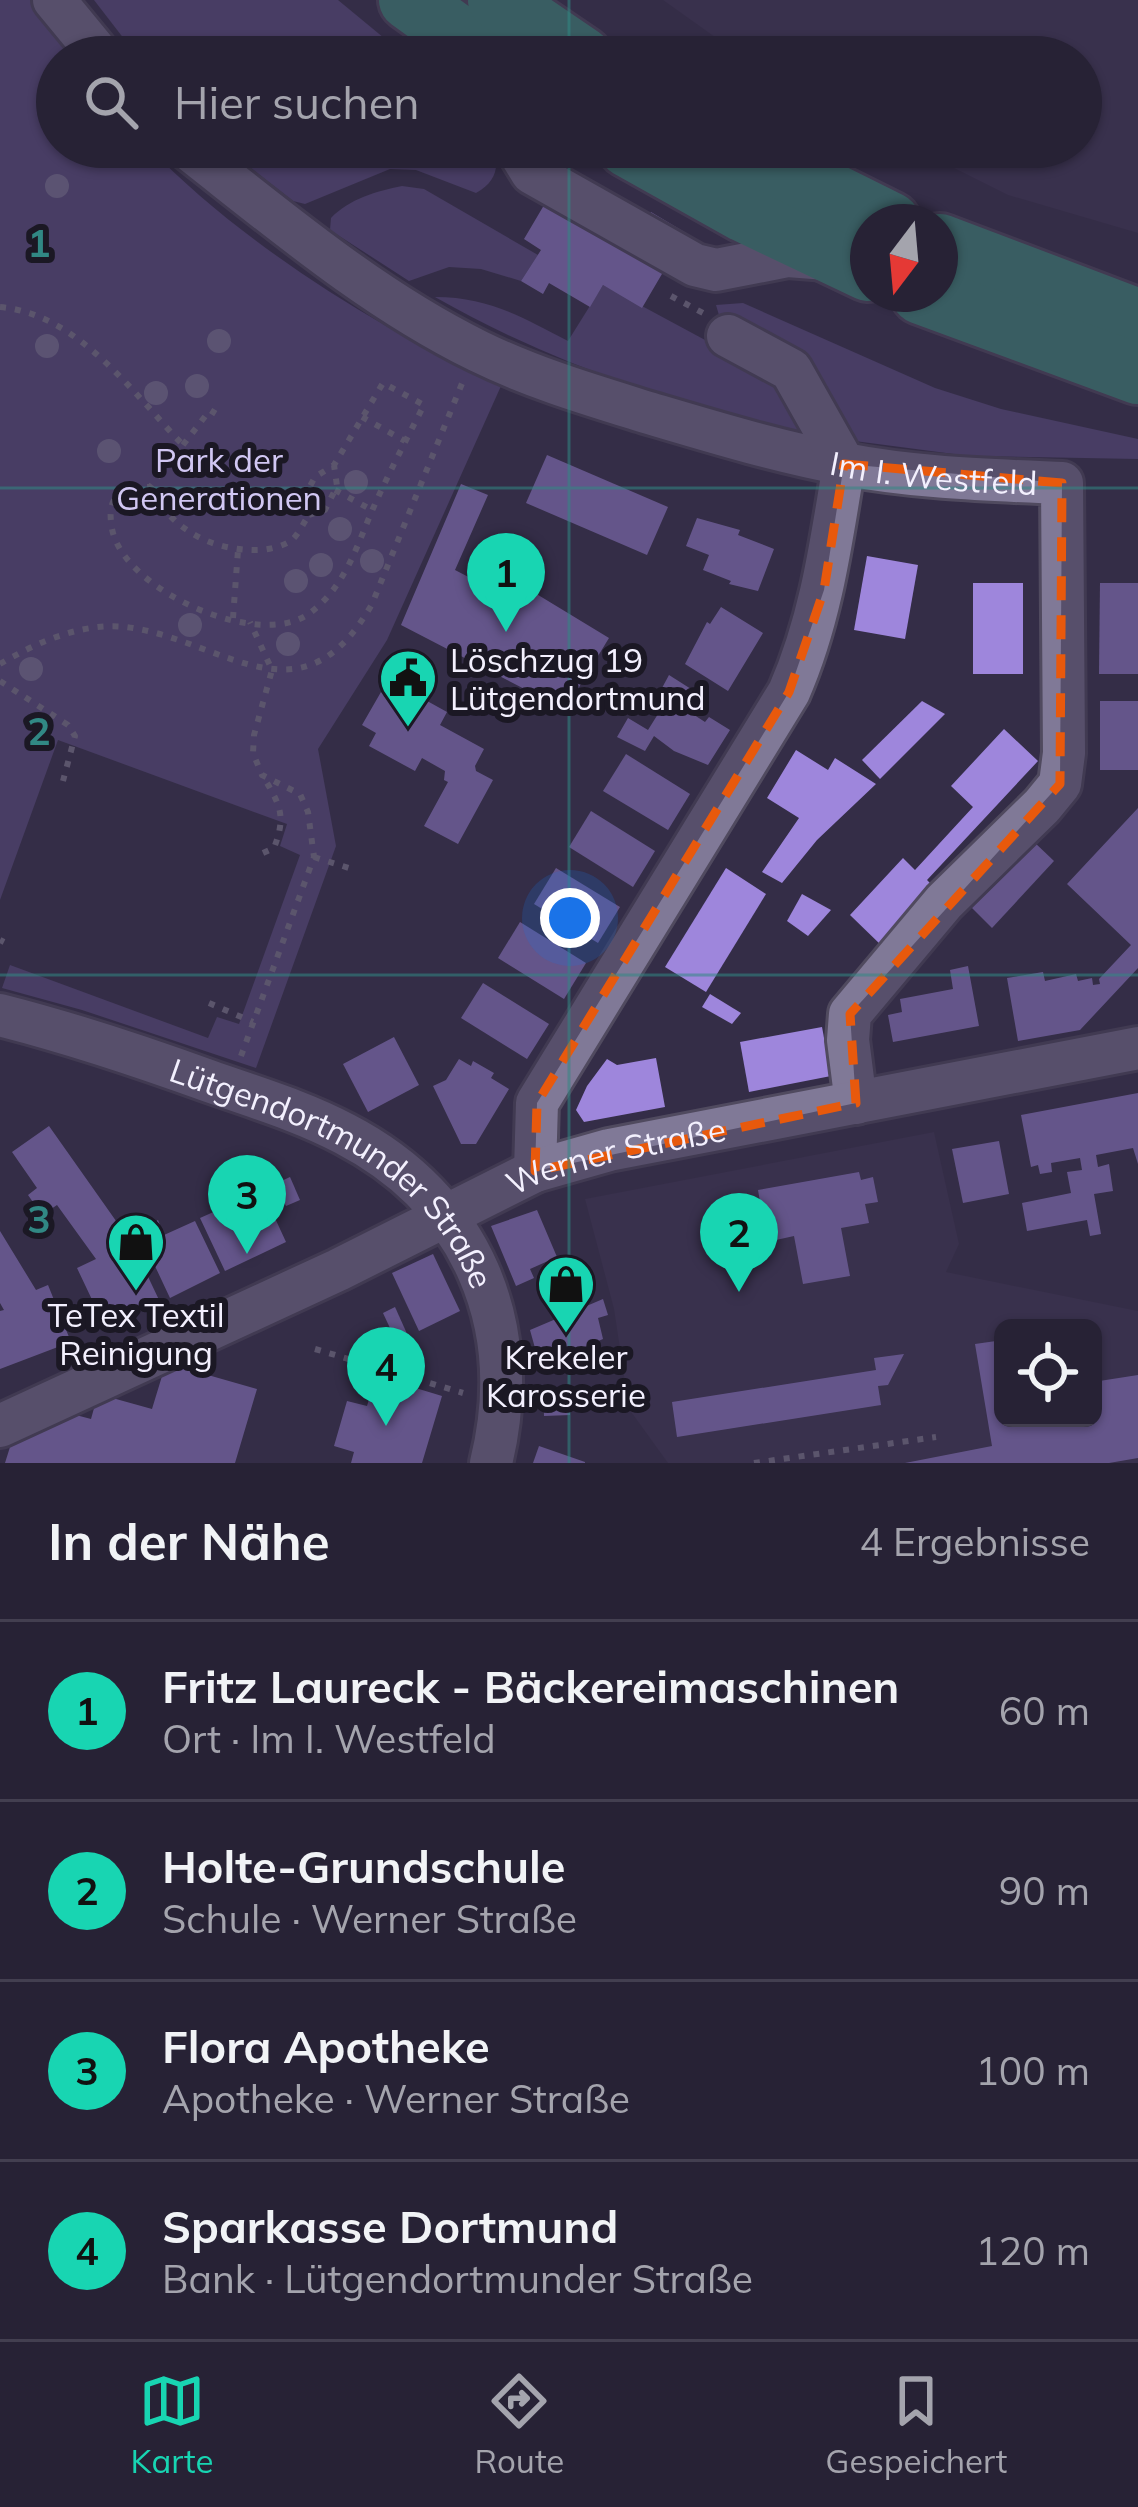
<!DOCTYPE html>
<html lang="de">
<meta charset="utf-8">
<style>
body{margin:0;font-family:Mulish,sans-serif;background:#2f2a3d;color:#f1f3f6}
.controls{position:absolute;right:36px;bottom:36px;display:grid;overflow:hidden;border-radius:18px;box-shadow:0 3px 9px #0004}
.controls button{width:108px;height:108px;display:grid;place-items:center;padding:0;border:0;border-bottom:3px solid #433f50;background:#272235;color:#f1f3f6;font:60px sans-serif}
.compass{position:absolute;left:850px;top:204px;width:108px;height:108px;border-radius:50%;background:#272235;box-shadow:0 3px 9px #0004;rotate:196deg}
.you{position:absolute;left:570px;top:918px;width:42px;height:42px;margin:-30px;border:9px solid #fff;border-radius:50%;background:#1a73e8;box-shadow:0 0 0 18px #1a73e833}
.badge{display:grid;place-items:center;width:78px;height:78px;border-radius:50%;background:#18d5b2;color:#111;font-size:39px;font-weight:700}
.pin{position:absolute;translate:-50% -99px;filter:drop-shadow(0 3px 6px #0008)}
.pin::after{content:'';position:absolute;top:63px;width:42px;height:36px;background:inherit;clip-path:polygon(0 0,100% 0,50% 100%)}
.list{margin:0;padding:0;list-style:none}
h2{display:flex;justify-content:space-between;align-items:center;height:156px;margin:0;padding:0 48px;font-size:51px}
h2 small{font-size:39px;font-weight:400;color:#a4a4ad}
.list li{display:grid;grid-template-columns:78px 1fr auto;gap:36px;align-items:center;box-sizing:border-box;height:180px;padding:0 48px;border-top:3px solid #433f50}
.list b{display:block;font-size:45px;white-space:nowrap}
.list p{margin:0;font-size:39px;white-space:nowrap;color:#a4a4ad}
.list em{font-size:39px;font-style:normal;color:#a4a4ad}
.icon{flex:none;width:66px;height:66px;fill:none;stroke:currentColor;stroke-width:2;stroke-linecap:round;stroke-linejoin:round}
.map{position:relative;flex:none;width:1138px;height:1463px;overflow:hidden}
.search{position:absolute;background:#272235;box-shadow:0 3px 9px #0004;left:36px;right:36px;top:36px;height:132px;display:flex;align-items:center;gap:30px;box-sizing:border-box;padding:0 42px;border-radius:66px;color:#a4a4ad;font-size:45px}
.sheet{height:876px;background:#272235}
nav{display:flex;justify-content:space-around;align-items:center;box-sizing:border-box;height:168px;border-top:3px solid #433f50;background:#272235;font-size:33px;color:#a4a4ad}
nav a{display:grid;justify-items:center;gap:6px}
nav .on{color:#18d5b2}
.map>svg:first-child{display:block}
.built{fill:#3e3554;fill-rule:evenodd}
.green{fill:#5f5087}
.building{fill:#9e86dc}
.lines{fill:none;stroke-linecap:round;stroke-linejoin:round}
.minor-casing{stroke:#504a5f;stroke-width:48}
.highway-casing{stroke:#504a5f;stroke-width:66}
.path{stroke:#8b859a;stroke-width:6;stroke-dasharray:6 9;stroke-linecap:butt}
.minor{stroke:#807997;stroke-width:42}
.highway{stroke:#3f9883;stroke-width:60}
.tree{fill:#8a82a6}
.marked{fill:none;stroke:#e8590c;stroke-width:9;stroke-dasharray:24 15;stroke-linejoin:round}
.grid{fill:none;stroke:#318884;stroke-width:3;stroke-opacity:0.55}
.labels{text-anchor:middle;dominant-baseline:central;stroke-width:12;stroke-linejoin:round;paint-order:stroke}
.park-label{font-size:33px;fill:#d1c7f3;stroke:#1b1824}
.street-label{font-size:33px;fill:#f3f0fe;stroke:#1b1824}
.poi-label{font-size:33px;fill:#f3f0fe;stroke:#1b1824}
.grid-label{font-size:39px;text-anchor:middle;font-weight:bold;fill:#318884;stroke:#1b1824;stroke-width:12;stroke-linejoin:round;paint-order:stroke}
</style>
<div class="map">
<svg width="1138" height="1463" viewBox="0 0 1138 1463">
<rect width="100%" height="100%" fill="#342d47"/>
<g class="built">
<path d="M663 0H1138V233L1008 195 912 147H1081V57H743Z"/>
<path d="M934 1132 959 1244 946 1272 1138 1311V1463H668L629 1409 614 1309 585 1199ZM1003 1328H1093V1418H1003Z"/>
</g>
<g class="green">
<path d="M0 0H30L72 57H57V147H148C246 247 375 326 501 386L387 640 318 749 336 846 256 1068 82 1010 2 988 10 965 208 1038 217 1017 239 1024 300 855 280 846 287 824 58 740 0 900Z"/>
<path d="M94 0H338L407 57H138Z"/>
<path d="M224 147H493C500 167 496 182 476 193L416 170 390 169 305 204 293 201Z"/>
<path d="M402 186 424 189 538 255 521 281 481 269 449 267 409 281 330 230 331 218C349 199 377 191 402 186Z"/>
<path d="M603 285 783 382 804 425 797 432C670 403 549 362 435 297 489 297 521 317 568 341Z"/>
<path d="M743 303 935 388 1001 409 1138 439V459L969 456 847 440 721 322 716 305Z"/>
</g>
<g class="building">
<path d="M550 195 634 244 651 212 686 233 642 308 603 285 590 307 549 283 543 294 521 281 541 250 524 239Z"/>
<path d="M547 455 668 507 647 555 526 503Z"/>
<path d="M461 484 488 495 455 570 517 602 525 587 609 638 565 710 401 625Z"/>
<path d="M697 518 740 530 738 535 774 549 758 591 729 584 731 581 703 570 709 555 686 546Z"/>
<path d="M867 556 918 565 905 639 854 630Z"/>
<rect x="973" y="583" width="50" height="91"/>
<path d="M1100 583H1138V674H1099Z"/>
<path d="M721 607 763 633 728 691 685 664 707 622 710 624Z"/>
<path d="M669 675 691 689 683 701 662 688Z"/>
<path d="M402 687 447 712 440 725 484 749 475 766 476 771 493 780 458 844 424 826 448 782 444 780 445 771 422 758 415 771 369 746 376 733 362 725 381 692 395 700Z"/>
<path d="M668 698 705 722 709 717 730 730 708 765 674 751 654 736 645 751 617 737 628 718 648 730Z"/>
<path d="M922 701 945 714 880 779 862 760Z"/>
<rect x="1100" y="701" width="38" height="69"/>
<path d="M1004 729 1038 761 927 880 936 889 883 947 850 915 903 858 915 870 973 807 951 786Z"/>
<path d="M796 750 828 770 835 758 876 784 817 840 782 883 762 872 799 818 767 798Z"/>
<path d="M626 754 690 794 668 830 603 791Z"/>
<path d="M1138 808V968L1080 1030 1018 1041 1007 978 1043 972 1045 981 1076 974 1078 981 1092 978 1093 985 1100 984 1099 979 1131 945 1067 884Z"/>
<path d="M591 811 655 851 633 887 569 847Z"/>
<path d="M1033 841 1054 861 992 928 971 907Z"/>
<path d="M556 868 620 907 598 943 534 904Z"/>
<path d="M726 868 766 894 706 992 665 967Z"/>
<path d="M802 894 831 910 808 936 787 921Z"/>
<path d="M520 922 586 963 564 999 498 958Z"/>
<path d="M968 966 979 1026 893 1042 888 1015 902 1012 900 999 953 989 950 970Z"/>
<path d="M483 983 549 1024 527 1059 461 1018Z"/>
<path d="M710 994 741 1013 732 1024 702 1007Z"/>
<path d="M822 1027 831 1076 749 1092 740 1042Z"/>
<path d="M394 1037 419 1085 368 1112 343 1064Z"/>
<path d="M656 1058 665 1107 584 1122 576 1110 587 1086 607 1059 617 1065Z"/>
<path d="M459 1059 471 1066 473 1061 494 1073 491 1078 509 1089 476 1144H461L433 1086 446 1080Z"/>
<path d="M1138 1093V1164L1133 1148 1096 1155 1098 1167 1109 1164 1113 1191 1094 1194 1101 1234 1090 1236 1087 1220 1027 1231 1022 1203 1071 1193 1067 1172 1082 1170 1080 1158 1051 1163 1052 1172 1040 1174 1038 1165 1031 1167 1021 1115Z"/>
<path d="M49 1126 133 1245 160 1302 105 1327 77 1268 96 1259 57 1205 42 1215 28 1195 37 1188 12 1152Z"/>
<path d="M999 1141 1009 1194 963 1203 952 1149Z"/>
<path d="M859 1172 861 1180 873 1177 878 1202 865 1204 869 1223 841 1228 850 1276 803 1284 794 1236 767 1242 758 1190Z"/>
<path d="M290 1177 300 1200 286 1206 275 1184Z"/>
<path d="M251 1181 262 1190 286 1242 225 1271 200 1218 245 1198 242 1191Z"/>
<path d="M537 1210 557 1257 530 1269 534 1278 516 1286 491 1226Z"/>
<path d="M158 1220 164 1235 195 1221 220 1273 170 1298 139 1232Z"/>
<path d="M0 1231 36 1290 48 1285 71 1342 0 1369V1311L4 1310 0 1303Z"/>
<path d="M433 1254 460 1311 419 1331 392 1273Z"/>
<path d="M603 1299 608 1315 598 1318 603 1339 540 1366 530 1330Z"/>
<path d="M395 1307 408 1336 396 1341 383 1313Z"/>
<path d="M1003 1340V1418H1093V1382L1138 1375V1458L1109 1463H905L992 1446 975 1344Z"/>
<path d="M904 1354 888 1385 878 1386 881 1405 677 1437 672 1402 876 1370 874 1358Z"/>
<path d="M166 1363 257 1389 235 1463H5L15 1431 53 1409 91 1419 98 1394 152 1409Z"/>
<path d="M376 1376 442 1396 422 1463H351L354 1452 334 1446 347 1401 367 1406Z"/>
<path d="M570 1390V1415L544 1416 543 1391Z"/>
<path d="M539 1446 585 1462V1463H533Z"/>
</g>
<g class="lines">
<g class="minor-casing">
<g id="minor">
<path d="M54 0 101 57"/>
<path id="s1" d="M186 147C278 219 372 299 478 351 533 378 591 395 649 413 713 432 779 452 844 464 915 478 990 480 1062 483L1064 753 1060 784 1042 806 944 902 850 1014 848 1040 856 1103"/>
<path d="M516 147 532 173 695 265 716 270 788 256 827 259"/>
<path d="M728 336 791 370 844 464"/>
<path id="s2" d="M0 1015C71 1033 140 1056 209 1081 254 1097 302 1111 345 1134 472 1200 525 1325 491 1463"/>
<path d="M535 1171 537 1103 789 692C821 619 831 543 844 464"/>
<path id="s3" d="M0 1426 338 1270 535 1171 609 1150 1138 1048"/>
</g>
</g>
<g class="highway-casing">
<g id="highway">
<path d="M409 0 488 57"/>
<path d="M498 0 582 57"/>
<path d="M628 147 744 212 868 271"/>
<path d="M739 147 890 222"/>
<path d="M940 244 1138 319"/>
<path d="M921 294 1138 374"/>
</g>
</g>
<g class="path">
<path d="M671 296 705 314"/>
<path d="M0 307C78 314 132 392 183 445L150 487 123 488C110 501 109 511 112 529 124 591 260 651 310 613 347 585 357 544 375 504 390 471 407 438 424 405L383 383 334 465 315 477 303 499 309 515C304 522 299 533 293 539 285 546 268 550 258 550 211 551 171 529 150 487"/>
<path d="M362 417 405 441"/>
<path d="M183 445 210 410 218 415"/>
<path d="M335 490 372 510"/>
<path d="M309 515 325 510 337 486 334 465"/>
<path d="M233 618 238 550"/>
<path d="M0 664C39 641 87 620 133 628 226 643 303 726 372 604L463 381"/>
<path d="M0 681 68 725 75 736 63 781"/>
<path d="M263 853 274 848C286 817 281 806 264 778"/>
<path d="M314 857 349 868"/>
<path d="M0 940 4 942"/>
<path d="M209 1003 253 1022"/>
<path d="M241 1056 314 857 308 812 300 794 262 775 253 753 254 735 272 670 250 622"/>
<path d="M315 1349 463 1393"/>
<path d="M754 1463 936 1437"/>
</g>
<use href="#minor" class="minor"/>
<use href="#highway" class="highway"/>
</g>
<g class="tree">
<circle cx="57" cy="186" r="12"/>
<circle cx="219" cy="341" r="12"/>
<circle cx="47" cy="346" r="12"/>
<circle cx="197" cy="386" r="12"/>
<circle cx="156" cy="393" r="12"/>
<circle cx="109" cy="451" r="12"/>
<circle cx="356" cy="482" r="12"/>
<circle cx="340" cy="529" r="12"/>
<circle cx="372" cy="561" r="12"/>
<circle cx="321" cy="565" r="12"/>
<circle cx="296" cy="581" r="12"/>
<circle cx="190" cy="625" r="12"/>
<circle cx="288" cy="644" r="12"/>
<circle cx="31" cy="669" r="12"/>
</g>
<path d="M0 0H1138V1463H0ZM844 464 1062 483 1060 784 850 1014 856 1103 535 1171 537 1103 789 692 824 590Z" fill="#342d47" fill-opacity=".55" fill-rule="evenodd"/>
<path class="marked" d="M844 464 1062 483 1060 784 850 1014 856 1103 535 1171 537 1103 789 692 824 590Z"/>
<path class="grid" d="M569 0V57M569 147V1463M0 488H1138M0 975H1138"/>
<defs>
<g id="civic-pin" transform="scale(3)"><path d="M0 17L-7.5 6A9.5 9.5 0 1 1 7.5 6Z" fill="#18d5b2" stroke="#1b1824"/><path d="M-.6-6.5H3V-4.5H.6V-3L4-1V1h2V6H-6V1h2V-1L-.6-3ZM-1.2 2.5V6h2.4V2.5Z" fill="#111"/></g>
<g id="shop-pin" transform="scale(3)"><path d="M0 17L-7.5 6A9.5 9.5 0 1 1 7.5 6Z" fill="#18d5b2" stroke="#1b1824"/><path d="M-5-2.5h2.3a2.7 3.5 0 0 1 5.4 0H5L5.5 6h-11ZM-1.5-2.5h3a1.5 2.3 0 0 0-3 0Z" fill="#111"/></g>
</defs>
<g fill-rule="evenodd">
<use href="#civic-pin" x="408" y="678"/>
<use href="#shop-pin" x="136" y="1242"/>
<use href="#shop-pin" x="566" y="1284"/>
</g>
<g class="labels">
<g class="park-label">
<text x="219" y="459">Park der<tspan x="219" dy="38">Generationen</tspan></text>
</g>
<g class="street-label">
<text stroke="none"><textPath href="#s1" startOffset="831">Im I. Westfeld</textPath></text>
<text stroke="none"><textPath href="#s3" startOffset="675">Werner Straße</textPath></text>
<text stroke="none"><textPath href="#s2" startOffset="378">Lütgendortmunder Straße</textPath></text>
</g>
<g class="poi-label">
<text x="450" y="659" text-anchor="start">Löschzug 19<tspan x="450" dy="38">Lütgendortmund</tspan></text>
<text x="136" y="1314">TeTex Textil<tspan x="136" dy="38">Reinigung</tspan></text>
<text x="566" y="1356">Krekeler<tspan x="566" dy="38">Karosserie</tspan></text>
</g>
</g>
<g class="grid-label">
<text x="39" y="257">1</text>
<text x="39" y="745">2</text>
<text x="39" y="1233">3</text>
</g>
</svg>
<div class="controls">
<button><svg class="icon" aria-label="locate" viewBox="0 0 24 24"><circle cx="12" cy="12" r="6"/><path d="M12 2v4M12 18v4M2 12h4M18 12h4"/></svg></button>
</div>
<svg class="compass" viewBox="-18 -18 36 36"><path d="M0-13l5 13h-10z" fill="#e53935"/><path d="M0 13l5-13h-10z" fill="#a4a4ad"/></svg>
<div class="you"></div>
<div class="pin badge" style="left:506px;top:632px">1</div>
<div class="pin badge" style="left:739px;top:1292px">2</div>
<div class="pin badge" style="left:247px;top:1254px">3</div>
<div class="pin badge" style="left:386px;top:1426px">4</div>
<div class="search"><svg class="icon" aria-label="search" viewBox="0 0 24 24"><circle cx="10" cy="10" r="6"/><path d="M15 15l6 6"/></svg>Hier suchen</div>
</div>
<section class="sheet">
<h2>In der Nähe<small>4 Ergebnisse</small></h2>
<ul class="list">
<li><span class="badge">1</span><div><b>Fritz Laureck - Bäckereimaschinen</b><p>Ort · Im I. Westfeld</p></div><em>60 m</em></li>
<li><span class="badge">2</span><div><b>Holte-Grundschule</b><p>Schule · Werner Straße</p></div><em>90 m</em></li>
<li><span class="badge">3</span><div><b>Flora Apotheke</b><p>Apotheke · Werner Straße</p></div><em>100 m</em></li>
<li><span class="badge">4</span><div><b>Sparkasse Dortmund</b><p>Bank · Lütgendortmunder Straße</p></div><em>120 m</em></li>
</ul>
</section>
<nav>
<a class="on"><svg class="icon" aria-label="map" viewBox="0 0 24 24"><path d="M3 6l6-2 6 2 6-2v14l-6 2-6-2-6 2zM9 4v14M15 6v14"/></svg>Karte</a>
<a><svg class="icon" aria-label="directions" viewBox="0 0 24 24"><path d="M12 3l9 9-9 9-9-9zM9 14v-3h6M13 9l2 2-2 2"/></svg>Route</a>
<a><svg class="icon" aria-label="saved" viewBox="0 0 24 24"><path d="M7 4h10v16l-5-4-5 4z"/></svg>Gespeichert</a>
</nav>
